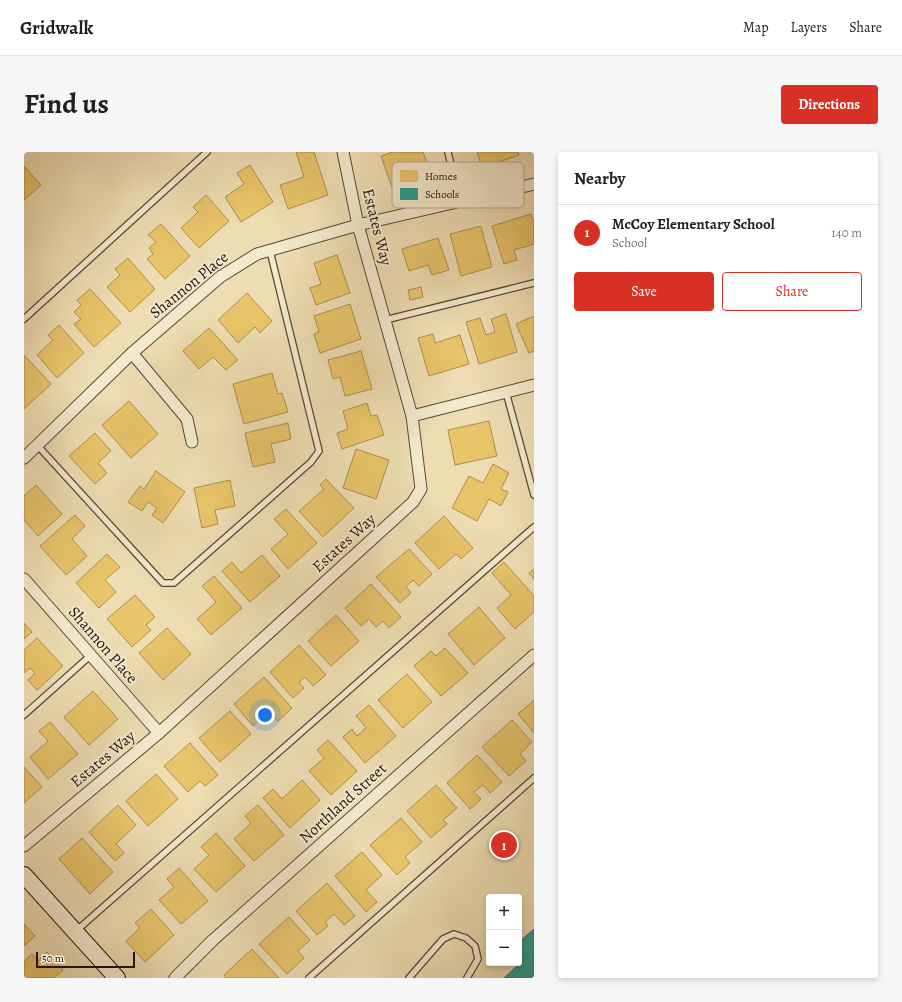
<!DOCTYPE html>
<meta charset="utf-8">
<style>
body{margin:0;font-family:Alegreya,serif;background:#f6f6f6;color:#202124}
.controls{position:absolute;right:12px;bottom:12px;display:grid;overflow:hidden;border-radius:4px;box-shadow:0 2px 6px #0003}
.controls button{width:36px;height:36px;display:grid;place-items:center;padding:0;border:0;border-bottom:1px solid #e0e0e0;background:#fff;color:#202124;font:20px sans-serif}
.scale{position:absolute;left:12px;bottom:10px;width:99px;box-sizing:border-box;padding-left:4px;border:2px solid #23170e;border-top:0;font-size:11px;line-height:14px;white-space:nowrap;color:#23170e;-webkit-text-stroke:3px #f3e9cd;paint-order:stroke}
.you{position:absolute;left:241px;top:563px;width:14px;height:14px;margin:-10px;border:3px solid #fff;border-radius:50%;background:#1a73e8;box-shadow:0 0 0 6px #1a73e833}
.badge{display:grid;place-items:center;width:26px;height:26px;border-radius:50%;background:#d93025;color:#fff;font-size:13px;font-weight:700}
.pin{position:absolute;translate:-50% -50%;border:2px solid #fff;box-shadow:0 1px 4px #0006}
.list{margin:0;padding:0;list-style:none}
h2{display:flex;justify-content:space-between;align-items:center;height:52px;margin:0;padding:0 16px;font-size:17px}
h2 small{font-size:13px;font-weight:400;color:#757577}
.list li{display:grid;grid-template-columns:26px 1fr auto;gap:12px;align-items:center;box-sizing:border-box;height:56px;padding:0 16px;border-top:1px solid #e0e0e0}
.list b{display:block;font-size:15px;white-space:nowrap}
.list p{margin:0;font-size:13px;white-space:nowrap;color:#757577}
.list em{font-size:13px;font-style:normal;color:#757577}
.actions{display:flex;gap:8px;padding:12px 16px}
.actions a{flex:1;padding:9px 0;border:1px solid #d93025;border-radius:4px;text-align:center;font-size:14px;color:#d93025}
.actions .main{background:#d93025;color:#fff}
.map{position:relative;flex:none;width:510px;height:826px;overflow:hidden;border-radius:4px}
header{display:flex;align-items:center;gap:24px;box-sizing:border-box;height:56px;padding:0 20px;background:#fff;border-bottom:1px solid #e0e0e0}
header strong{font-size:19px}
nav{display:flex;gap:22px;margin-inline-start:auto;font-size:14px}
.intro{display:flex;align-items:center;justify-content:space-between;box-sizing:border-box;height:96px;padding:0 24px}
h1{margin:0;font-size:28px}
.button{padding:10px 18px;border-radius:4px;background:#d93025;color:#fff;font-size:14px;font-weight:700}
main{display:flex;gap:24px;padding:0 24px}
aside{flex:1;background:#fff;border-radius:4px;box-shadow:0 2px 6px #0003}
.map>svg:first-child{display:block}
.homes{fill:#e9c46a;stroke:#ae904e}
.schools{fill:#2a9d8f;stroke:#287568}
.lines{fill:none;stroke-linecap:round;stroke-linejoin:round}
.lane-casing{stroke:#564837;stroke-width:8}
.street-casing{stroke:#564837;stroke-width:13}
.secondary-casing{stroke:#23170e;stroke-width:18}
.lane{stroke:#f3e9cd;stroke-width:5.5}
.street{stroke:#f3e9cd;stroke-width:11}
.secondary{stroke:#f3e9cd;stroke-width:16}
.labels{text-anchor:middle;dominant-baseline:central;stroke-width:4;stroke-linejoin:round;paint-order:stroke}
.street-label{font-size:16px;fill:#23170e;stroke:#f3e9cd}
.key{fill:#f3e9cd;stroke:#b5aa94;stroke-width:1}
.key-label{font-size:11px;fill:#23170e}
</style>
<header>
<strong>Gridwalk</strong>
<nav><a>Map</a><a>Layers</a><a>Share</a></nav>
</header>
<div class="intro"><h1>Find us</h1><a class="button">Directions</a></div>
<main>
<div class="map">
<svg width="510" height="826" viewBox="0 0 510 826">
<rect width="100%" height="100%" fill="#edddb2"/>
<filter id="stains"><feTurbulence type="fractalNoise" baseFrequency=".005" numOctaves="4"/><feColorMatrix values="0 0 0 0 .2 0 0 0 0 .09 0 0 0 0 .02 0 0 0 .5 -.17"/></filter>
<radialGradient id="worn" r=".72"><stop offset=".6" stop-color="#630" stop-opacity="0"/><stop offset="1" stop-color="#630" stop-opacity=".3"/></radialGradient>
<g class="homes">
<path d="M272 0H290L304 43 264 57 256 33 280 25Z"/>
<path d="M369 0H399L408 25 369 38 357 4Z"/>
<path d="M453 0H494L495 3 458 16Z"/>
<path d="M226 13 249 50 217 70 201 45 220 32 213 21Z"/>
<path d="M0 14 17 33 0 48Z"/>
<path d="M182 43 205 69 175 96 157 76 174 60 169 55Z"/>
<path d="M507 62 510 70V92L490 98 493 108 480 112 468 74Z"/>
<path d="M137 72 166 104 141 127 123 107 129 102 125 96 132 90 124 83Z"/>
<path d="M457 74 468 115 437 124 426 82Z"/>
<path d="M414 86 425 118 408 123 404 113 385 119 378 97Z"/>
<path d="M313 103 326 141 292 153 286 136 297 132 290 111Z"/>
<path d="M104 106 131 137 106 160 83 135 96 123 91 117Z"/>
<path d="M397 135 399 145 386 148 384 138Z"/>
<path d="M66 137 97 171 70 195 50 172 57 167 50 160 57 153 53 148Z"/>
<path d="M223 141 248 169 236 181 231 175 214 191 194 168Z"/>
<path d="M326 152 337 187 296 201 290 182 295 180 290 164Z"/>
<path d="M482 162 493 200 455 212 442 170 456 166 462 183 471 180 467 167Z"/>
<path d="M510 164V199L505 201 492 172Z"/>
<path d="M35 173 60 201 33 226 13 203 29 188 24 183Z"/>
<path d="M185 176 214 208 202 218 189 205 175 217 159 199Z"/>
<path d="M409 182 411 191 436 183 445 212 405 224 394 186Z"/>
<path d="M337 199 348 237 321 244 316 225 309 227 304 208Z"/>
<path d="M0 203 27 232 0 257Z"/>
<path d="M248 221 254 242 258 241 264 260 220 272 209 232Z"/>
<path d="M105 249 134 282 107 306 78 273Z"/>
<path d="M343 251 347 264 353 263 360 283 318 297 313 281 324 277 319 259Z"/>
<path d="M465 269 473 304 431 313 424 278Z"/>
<path d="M264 271 267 287 247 292 251 310 229 315 221 281Z"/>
<path d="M71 281 87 299 74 311 83 321 71 332 45 304Z"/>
<path d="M332 297 365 308 352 347 319 336Z"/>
<path d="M469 312 485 321 477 337 484 340 477 354 465 347 453 369 428 356 445 324 459 331Z"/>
<path d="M132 319 161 340 139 371 128 363 133 356 124 350 118 359 104 350 116 334 120 337Z"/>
<path d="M302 327 330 356 299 385 275 359 300 337 296 333Z"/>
<path d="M206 328 211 354 191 358 194 372 178 376 170 336Z"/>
<path d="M12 333 38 362 14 384 0 368V344Z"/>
<path d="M262 357 293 391 264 417 247 397 264 382 250 367Z"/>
<path d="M51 363 61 374 48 387 63 404 42 423 16 394Z"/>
<path d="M420 364 449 396 437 407 432 402 415 417 391 391Z"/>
<path d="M385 397 408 422 395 434 389 428 382 435 387 441 376 451 352 425Z"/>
<path d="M83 402 96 415 81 428 92 440 75 456 52 431Z"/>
<path d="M238 403 256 424 226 450 198 419 208 410 217 421Z"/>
<path d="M480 410 510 444V460L491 477 473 456 487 443 468 421Z"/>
<path d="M510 417V427L505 421Z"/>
<path d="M190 424 218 456 187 483 173 467 192 450 178 434Z"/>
<path d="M347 432 377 465 365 476 359 469 352 475 345 467 337 474 321 456Z"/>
<path d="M111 443 131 465 122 473 127 478 108 495 83 467Z"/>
<path d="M455 455 481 486 450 513 424 482Z"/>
<path d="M312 463 335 489 307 514 284 489Z"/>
<path d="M0 471 8 480 0 487Z"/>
<path d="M143 476 167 502 139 528 115 501Z"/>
<path d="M13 486 39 514 13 538 4 528 11 521 6 516 0 521V498Z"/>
<path d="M275 493 302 523 289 534 281 525 275 530 280 536 269 546 246 520Z"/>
<path d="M421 496 444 521 417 544 390 514 407 499 412 504Z"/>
<path d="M383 522 408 550 379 576 354 548Z"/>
<path d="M240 525 268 556 254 569 245 559 229 574 210 552Z"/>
<path d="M69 539 94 567 65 593 40 565Z"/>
<path d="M510 548V581L494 562Z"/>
<path d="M345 553 372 584 341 611 319 585 328 577 333 584 342 576 332 564Z"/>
<path d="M206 559 227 582 196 610 175 586Z"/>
<path d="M488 568 508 590 496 602 502 609 485 624 458 595Z"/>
<path d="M26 570 54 602 24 627 6 605 24 589 15 579Z"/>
<path d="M304 588 333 619 307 643 285 619 300 606 293 598Z"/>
<path d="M166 591 194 623 181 634 176 629 164 640 140 614Z"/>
<path d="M453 603 478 630 466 641 459 633 450 640 457 647 446 657 423 631Z"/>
<path d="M0 615 18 635 0 651Z"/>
<path d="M132 622 154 647 124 674 102 649Z"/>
<path d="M278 628 296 648 266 676 239 646 249 637 258 647Z"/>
<path d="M412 633 433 656 419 668 423 672 407 686 383 659Z"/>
<path d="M94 653 112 673 92 692 100 701 91 709 65 680Z"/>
<path d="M234 653 260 683 230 709 210 687 227 671 221 664Z"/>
<path d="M377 666 398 690 381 705 386 711 373 723 346 693Z"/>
<path d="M192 681 221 714 192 740 170 717 185 703 177 695Z"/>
<path d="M58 686 89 720 66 742 35 707Z"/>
<path d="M338 700 358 723 342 738 353 750 342 760 311 724Z"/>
<path d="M155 716 184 749 157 772 135 748 150 735 143 727Z"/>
<path d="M303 731 331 764 320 773 310 762 301 770 304 774 293 783 272 759Z"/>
<path d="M127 757 150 783 121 810 102 789 116 776 111 771Z"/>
<path d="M265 765 286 788 274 799 280 806 263 822 235 792Z"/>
<path d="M0 772 11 784 0 794Z"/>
<path d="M228 797 255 826H202L200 823Z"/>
<path d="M23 800 39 818 30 826H0V809L8 802 14 809Z"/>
</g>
<path class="schools" d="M510 777V826H480L493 814 491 811H495V790Z"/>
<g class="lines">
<g class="lane-casing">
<g id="lane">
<path d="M424 0 435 49"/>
<path d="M0 167 183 0"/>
<path d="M361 168 510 131"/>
<path d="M482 240 510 343"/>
<path d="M13 293 139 431H150L287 310 295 299 246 99"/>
<path d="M0 563 67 503"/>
<path d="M52 779 510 375"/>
<path d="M285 826 510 626"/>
<path d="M385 826 419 787 430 782 442 786 451 794 454 807 443 826"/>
</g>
</g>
<g class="street-casing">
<g id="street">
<path d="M108 201 163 267 168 290"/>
<path d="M388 264 510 233"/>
<path d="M0 306 108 201 196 125 233 102 334 73 510 32"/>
<path d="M0 427 135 581"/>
<path d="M0 694 135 581 389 350 397 337 388 264 334 73 319 0"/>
<path d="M151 826 189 788 510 503"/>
</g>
</g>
<g class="secondary-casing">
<path id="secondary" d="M0 723 93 826"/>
</g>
<use href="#lane" class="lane"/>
<use href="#street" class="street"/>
<use href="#secondary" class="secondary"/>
</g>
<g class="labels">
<g class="street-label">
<text transform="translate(353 75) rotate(76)">Estates Way</text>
<text transform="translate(165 133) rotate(-39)">Shannon Place</text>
<text transform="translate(320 391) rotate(-42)">Estates Way</text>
<text transform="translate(79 493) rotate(49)">Shannon Place</text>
<text transform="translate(79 607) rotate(-40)">Estates Way</text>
<text transform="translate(319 651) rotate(-42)">Northland Street</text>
</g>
</g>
<rect x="368" y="10" width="132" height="46" rx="6" class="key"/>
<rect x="376" y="18" width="18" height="12" fill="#e9c46a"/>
<rect x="376" y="36" width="18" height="12" fill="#2a9d8f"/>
<g class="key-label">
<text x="401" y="28">Homes</text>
<text x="401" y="46">Schools</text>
</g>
<rect width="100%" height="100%" filter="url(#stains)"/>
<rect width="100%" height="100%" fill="url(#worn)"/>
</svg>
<div class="controls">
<button>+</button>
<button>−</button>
</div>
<div class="scale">50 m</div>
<div class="you"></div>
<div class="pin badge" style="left:480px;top:693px">1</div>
</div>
<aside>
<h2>Nearby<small></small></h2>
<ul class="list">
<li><span class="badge">1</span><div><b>McCoy Elementary School</b><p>School</p></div><em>140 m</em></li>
</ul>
<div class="actions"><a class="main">Save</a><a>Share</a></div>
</aside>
</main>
